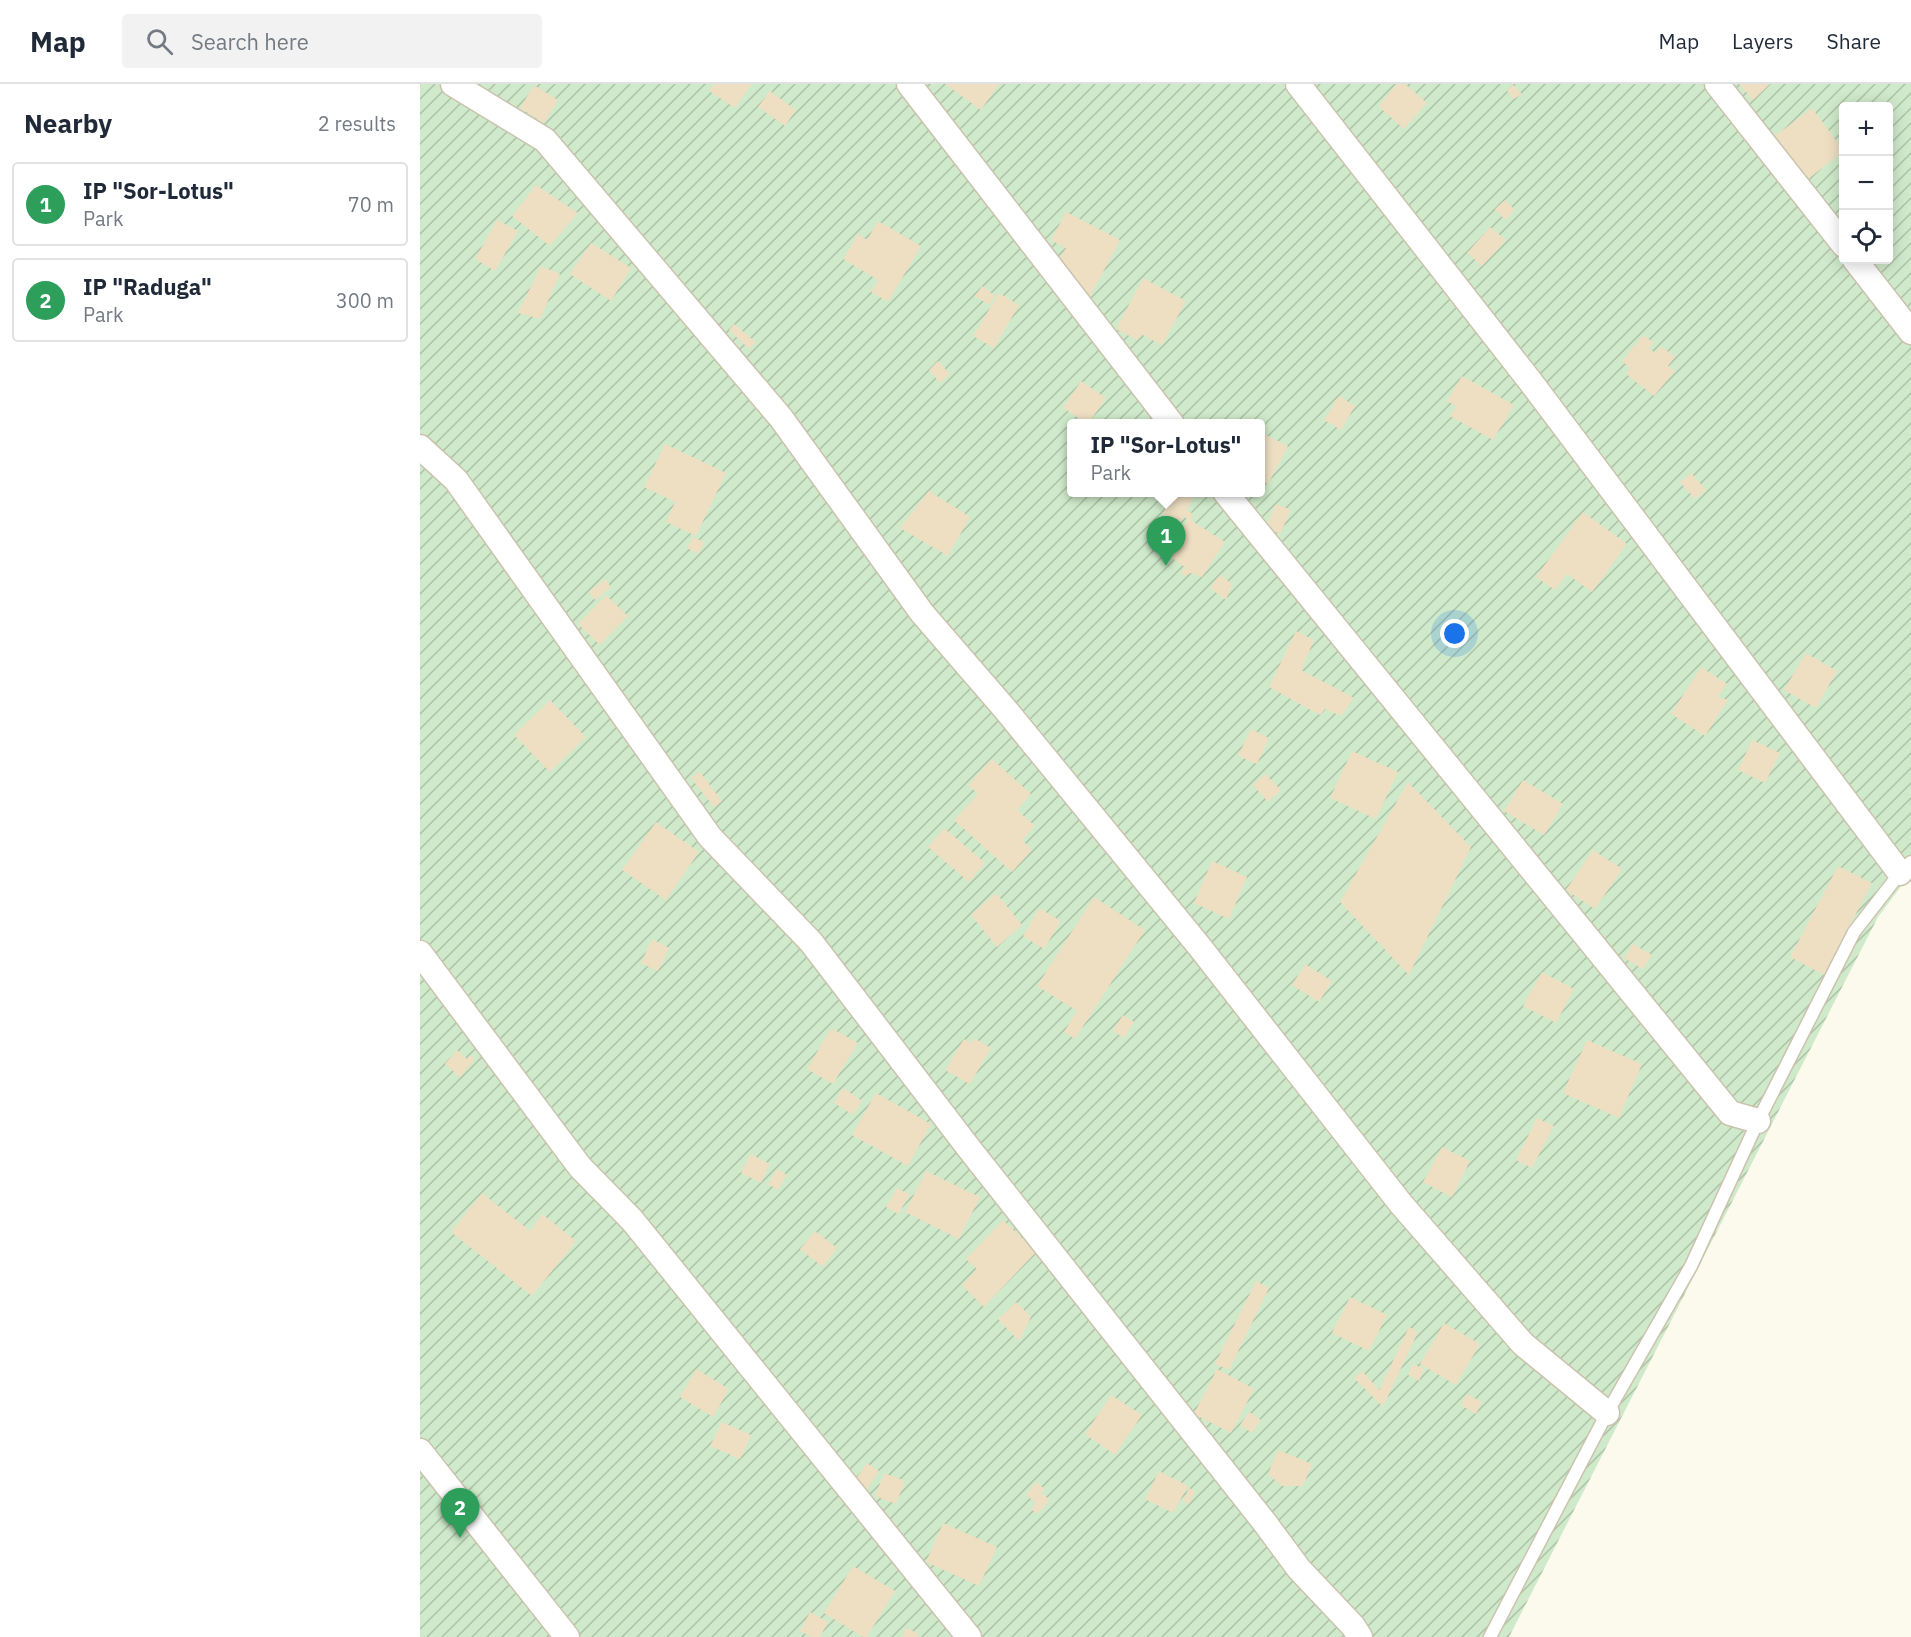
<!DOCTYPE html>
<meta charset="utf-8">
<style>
body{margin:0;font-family:"IBM Plex Sans",sans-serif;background:#f2f2f3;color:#1f2937}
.controls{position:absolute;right:18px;top:18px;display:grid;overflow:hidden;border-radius:6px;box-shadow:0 3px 15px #0003}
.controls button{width:54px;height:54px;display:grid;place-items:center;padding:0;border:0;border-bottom:2px solid #e0e1e3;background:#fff;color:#1f2937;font:30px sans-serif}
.you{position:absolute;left:1035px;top:550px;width:21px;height:21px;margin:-15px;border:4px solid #fff;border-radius:50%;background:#1a73e8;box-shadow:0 0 0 9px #1a73e833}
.badge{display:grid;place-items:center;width:39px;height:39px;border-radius:50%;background:#b45309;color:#fff;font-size:20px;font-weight:700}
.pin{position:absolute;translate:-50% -50px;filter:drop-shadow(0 2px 3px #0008)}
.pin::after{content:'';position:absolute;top:32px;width:21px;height:18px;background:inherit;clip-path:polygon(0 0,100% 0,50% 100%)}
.popup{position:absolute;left:647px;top:335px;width:198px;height:78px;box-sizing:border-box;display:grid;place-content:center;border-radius:6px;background:#fff;filter:drop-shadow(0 2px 4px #0005);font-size:20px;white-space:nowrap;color:#747a83}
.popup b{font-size:22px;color:#1f2937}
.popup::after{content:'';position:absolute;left:50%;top:100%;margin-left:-12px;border:12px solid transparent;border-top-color:#fff}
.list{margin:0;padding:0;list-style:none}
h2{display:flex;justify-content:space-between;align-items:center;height:78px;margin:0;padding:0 24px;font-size:26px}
h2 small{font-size:20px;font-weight:400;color:#747a83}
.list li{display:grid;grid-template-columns:39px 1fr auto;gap:18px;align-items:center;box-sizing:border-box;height:84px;margin:0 12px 12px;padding:0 12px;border:2px solid #e0e1e3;border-radius:6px}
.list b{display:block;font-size:22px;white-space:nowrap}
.list p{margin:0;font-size:20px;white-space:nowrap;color:#747a83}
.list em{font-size:20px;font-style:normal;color:#747a83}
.icon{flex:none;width:33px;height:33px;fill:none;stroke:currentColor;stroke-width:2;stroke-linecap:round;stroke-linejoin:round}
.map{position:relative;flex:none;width:1491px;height:1553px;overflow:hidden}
header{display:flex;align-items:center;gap:36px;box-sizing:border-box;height:84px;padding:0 30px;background:#fff;border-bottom:2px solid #e0e1e3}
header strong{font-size:28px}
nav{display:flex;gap:33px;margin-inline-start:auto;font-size:21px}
.search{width:420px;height:54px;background:#f2f2f3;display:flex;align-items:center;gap:15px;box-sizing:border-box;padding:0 21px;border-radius:6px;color:#747a83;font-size:22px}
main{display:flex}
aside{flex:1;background:#fff}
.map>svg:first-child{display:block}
.garden{fill:url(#garden-furrows);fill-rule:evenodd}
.building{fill:#eedfc3}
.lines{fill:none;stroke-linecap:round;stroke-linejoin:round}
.lane-casing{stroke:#ccc3af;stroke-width:15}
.street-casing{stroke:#ccc3af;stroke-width:27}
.lane{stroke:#fff;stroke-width:12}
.street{stroke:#fff;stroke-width:24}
</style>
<header>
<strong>Map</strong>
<div class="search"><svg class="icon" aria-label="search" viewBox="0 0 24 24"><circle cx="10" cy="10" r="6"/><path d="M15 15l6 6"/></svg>Search here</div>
<nav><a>Map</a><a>Layers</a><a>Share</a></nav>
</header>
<main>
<aside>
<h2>Nearby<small>2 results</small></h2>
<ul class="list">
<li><span class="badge" style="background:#2e9e5b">1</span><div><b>IP &quot;Sor-Lotus&quot;</b><p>Park</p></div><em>70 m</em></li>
<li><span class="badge" style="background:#2e9e5b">2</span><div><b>IP &quot;Raduga&quot;</b><p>Park</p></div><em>300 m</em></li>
</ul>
</aside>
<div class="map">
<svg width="1491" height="1553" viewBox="0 0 1491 1553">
<defs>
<pattern id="garden-furrows" width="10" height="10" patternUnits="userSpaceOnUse" patternTransform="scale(1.5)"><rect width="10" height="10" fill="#cfeaca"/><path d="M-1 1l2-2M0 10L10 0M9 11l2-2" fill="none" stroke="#adc1a6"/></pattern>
</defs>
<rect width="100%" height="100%" fill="#fcfaec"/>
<path class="garden" d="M0 0H1491V789L1458 833 1089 1553H0ZM1424 22H1468V176H1424ZM652 340H840V408H652Z"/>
<g class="building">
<path d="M294 0H332L315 24 289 7Z"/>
<path d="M525 0H579L561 26Z"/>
<path d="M977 0H985L1007 19 984 45 958 22Z"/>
<path d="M1319 0H1350L1333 16Z"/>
<path d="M114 1 138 16 124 39 100 24Z"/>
<path d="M1093 1 1102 10 1094 15 1087 7Z"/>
<path d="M350 7 376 26 365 42 338 23Z"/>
<path d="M1392 24 1424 67 1388 95 1355 52Z"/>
<path d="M116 101 158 129 130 162 92 132Z"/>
<path d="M1085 116 1095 126 1085 136 1075 125Z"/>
<path d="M646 128 700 156 670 213 639 177 646 164 631 156Z"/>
<path d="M77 136 98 147 75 187 55 175Z"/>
<path d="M458 137 501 162 468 218 451 208 458 196 423 175 438 150 447 156Z"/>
<path d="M1070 143 1086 156 1062 182 1047 169Z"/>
<path d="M171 159 211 184 191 217 150 190Z"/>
<path d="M121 182 140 190 120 235 98 229Z"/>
<path d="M723 194 766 217 742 261 721 250 717 256 696 245Z"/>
<path d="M562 202 575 212 569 221 555 212Z"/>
<path d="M579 209 599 221 574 264 553 252Z"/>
<path d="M314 240 336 258 329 265 309 246Z"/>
<path d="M1223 251 1234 259 1229 264 1235 269 1241 262 1255 273 1248 282 1255 287 1234 312 1206 290 1210 284 1202 277Z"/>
<path d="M518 277 530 290 520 299 509 286Z"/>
<path d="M1042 292 1094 321 1073 356 1030 332 1036 322 1027 317Z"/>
<path d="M661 297 686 314 668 340 643 324Z"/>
<path d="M919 312 935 322 921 346 904 336Z"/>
<path d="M840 348 868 362 848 400 840 396Z"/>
<path d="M245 360 306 389 276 452 246 438 255 418 224 403Z"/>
<path d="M1271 389 1286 406 1275 415 1260 398Z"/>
<path d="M509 407 550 433 528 472 480 444Z"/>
<path d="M753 408H776L767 427 772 429V437L805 458 782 493 770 489 766 492 760 488 766 484 744 468 767 437 765 432 760 438 743 430Z"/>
<path d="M856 420 871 426 860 450 846 443Z"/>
<path d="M1163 428 1207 460 1172 508 1147 490 1135 506 1116 493Z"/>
<path d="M273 453 284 458 278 470 267 464Z"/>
<path d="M800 491 812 500 806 516 790 504Z"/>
<path d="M185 495 191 503 175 516 169 508Z"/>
<path d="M186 511 208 532 180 561 158 540Z"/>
<path d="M876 547 894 556 881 586 934 614 921 632 905 625 900 631 849 603Z"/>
<path d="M1386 569 1417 587 1396 624 1364 606Z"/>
<path d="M1281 583 1307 600 1298 613 1308 616 1285 652 1251 630Z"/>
<path d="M130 616 166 653 130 688 94 651Z"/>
<path d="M831 645 849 654 837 680 818 672Z"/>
<path d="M1332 656 1360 669 1345 699 1318 686Z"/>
<path d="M932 667 978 688 956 735 910 714Z"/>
<path d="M572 675 611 710 597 726 615 742 602 756 612 766 592 788 534 736 558 710 548 701Z"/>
<path d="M280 688 302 717 294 723 271 694Z"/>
<path d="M845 690 861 706 848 718 833 701Z"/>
<path d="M1103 696 1143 720 1124 751 1084 727Z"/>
<path d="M988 698 1051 763 989 891 920 818Z"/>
<path d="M236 738 279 768 246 816 202 786Z"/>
<path d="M524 744 565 779 549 798 508 763Z"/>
<path d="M1173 766 1202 785 1175 825 1146 806Z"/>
<path d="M792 777 827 793 809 835 774 819Z"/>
<path d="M1418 782 1452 799 1404 891 1370 873Z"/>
<path d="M576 809 602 841 577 863 551 831Z"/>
<path d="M674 813 725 846 655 955 644 948 657 927 617 902Z"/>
<path d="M619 824 641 837 624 865 603 852Z"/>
<path d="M232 855 249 864 238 887 221 879Z"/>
<path d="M1213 860 1232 871 1223 885 1204 874Z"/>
<path d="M885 880 912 897 899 918 872 901Z"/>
<path d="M1122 888 1154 905 1136 939 1103 922Z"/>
<path d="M703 931 714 938 704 954 693 947Z"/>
<path d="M411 944 438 959 413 1000 387 985Z"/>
<path d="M554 954 571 964 550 1000 525 986 544 955 551 959Z"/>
<path d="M1167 956 1222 980 1199 1034 1143 1009Z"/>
<path d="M37 966 47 975 50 971 55 975 40 993 25 980Z"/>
<path d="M423 1004 442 1017 433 1031 414 1019Z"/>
<path d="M456 1009 511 1040 488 1082 432 1051Z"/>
<path d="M1117 1034 1134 1042 1112 1084 1096 1076Z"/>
<path d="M1022 1063 1050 1077 1032 1113 1003 1098Z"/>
<path d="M330 1070 350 1080 341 1099 321 1089Z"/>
<path d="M357 1085 367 1091 358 1106 348 1100Z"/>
<path d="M506 1087 560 1113 539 1155 485 1128Z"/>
<path d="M477 1104 490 1111 478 1130 466 1123Z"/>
<path d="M62 1109 110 1147 122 1130 156 1157 112 1212 31 1148Z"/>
<path d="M583 1136 616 1168 564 1223 542 1201 557 1185 546 1175Z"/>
<path d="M395 1147 417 1164 403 1183 380 1165Z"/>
<path d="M836 1197 849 1204 809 1286 795 1280Z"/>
<path d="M930 1213 967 1231 949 1267 912 1249Z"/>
<path d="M596 1218 611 1233 599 1257 578 1235Z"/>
<path d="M1024 1239 1060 1260 1036 1301 1000 1280Z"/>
<path d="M989 1243 998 1248 963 1323 934 1294 942 1287 959 1306Z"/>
<path d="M993 1280 1004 1285 999 1297 988 1291Z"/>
<path d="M276 1285 309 1305 293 1333 260 1313Z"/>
<path d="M797 1285 834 1305 811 1349 774 1330Z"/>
<path d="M1047 1310 1062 1318 1056 1330 1041 1321Z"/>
<path d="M691 1311 722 1331 695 1371 665 1350Z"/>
<path d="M829 1328 841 1336 832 1349 820 1341Z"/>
<path d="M302 1338 331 1351 320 1375 290 1362Z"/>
<path d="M858 1366 892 1380 883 1402H862L848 1390Z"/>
<path d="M447 1379 459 1387 442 1412 433 1399Z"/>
<path d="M739 1387 768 1402 753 1429 725 1415Z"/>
<path d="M464 1389 485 1397 476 1420 455 1412Z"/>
<path d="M616 1398 625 1405 621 1409 630 1416 618 1430 612 1426 615 1418 606 1411Z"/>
<path d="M769 1404 775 1407 769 1420 763 1417Z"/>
<path d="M523 1439 577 1463 559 1502 506 1478Z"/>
<path d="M433 1482 475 1507 447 1553H443L404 1529Z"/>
<path d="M390 1528 408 1538 400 1553H392L380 1547Z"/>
<path d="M486 1544 499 1550 498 1553H482Z"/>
</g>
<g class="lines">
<g class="lane-casing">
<path id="lane" d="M1070 1553 1187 1329 1271 1182 1338 1037 1434 848 1480 789 1491 778"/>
</g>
<g class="street-casing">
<g id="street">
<path d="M33 0 125 56 361 334 502 529 585 625 779 862 981 1120 1103 1260 1187 1329"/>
<path d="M489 0 752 340"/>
<path d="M878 0 1110 297 1480 789"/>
<path d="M1297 0 1424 161"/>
<path d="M1435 176 1491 248"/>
<path d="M0 363 36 396 290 753 391 858 551 1067 845 1439 879 1485 933 1542 940 1553"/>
<path d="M805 408 1310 1029 1338 1037"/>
<path d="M0 869 160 1083 212 1136 549 1553"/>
<path d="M0 1367 147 1553"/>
</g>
</g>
<use href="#lane" class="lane"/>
<use href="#street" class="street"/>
</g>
</svg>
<div class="controls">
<button>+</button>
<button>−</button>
<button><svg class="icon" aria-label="locate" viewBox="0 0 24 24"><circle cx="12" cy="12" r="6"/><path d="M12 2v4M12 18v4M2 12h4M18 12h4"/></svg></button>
</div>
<div class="you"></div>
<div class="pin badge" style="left:746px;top:482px;background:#2e9e5b">1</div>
<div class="popup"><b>IP &quot;Sor-Lotus&quot;</b>Park</div>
<div class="pin badge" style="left:40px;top:1454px;background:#2e9e5b">2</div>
</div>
</main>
